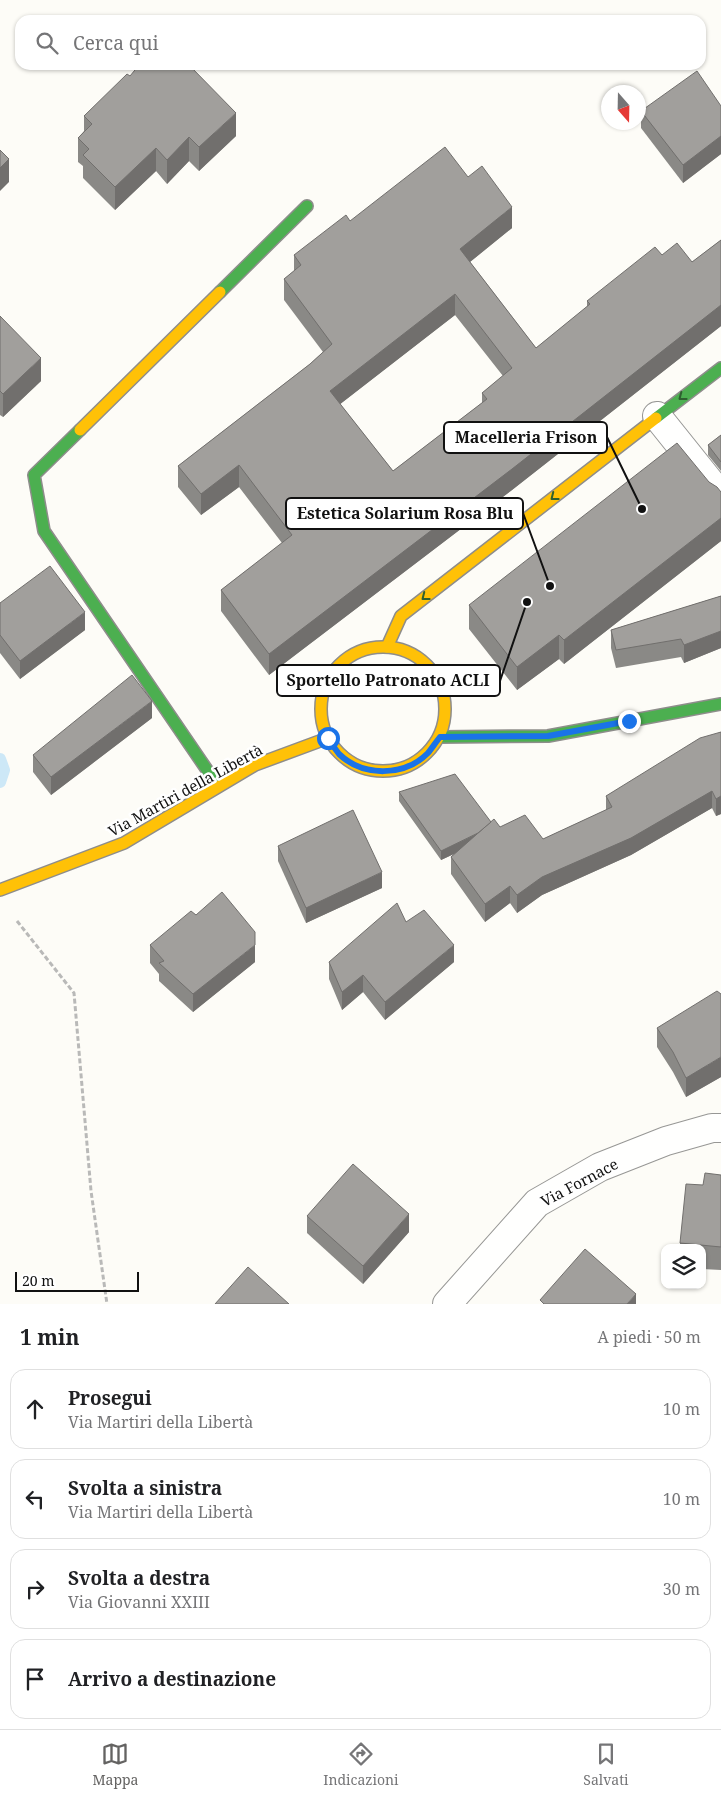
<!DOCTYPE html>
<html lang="it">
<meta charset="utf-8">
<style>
body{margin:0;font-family:"Noto Serif",serif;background:#f2f2f2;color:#202124}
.controls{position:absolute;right:15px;bottom:15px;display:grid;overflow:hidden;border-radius:10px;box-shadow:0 1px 4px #0004}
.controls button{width:45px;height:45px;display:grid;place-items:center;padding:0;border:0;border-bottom:1px solid #e0e0e0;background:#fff;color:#202124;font:25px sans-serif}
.compass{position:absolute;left:601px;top:85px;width:45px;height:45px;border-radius:50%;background:#fff;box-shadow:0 1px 4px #0004;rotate:160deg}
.scale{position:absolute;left:15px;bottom:12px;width:124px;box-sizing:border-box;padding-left:5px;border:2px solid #111;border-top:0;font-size:14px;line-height:18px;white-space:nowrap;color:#111;-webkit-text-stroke:4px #fff;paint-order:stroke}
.stop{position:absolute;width:15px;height:15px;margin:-11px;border:4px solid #1a73e8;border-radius:50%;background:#fff}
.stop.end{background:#1a73e8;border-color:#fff;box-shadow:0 1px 5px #0008}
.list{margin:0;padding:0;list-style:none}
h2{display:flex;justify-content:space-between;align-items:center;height:65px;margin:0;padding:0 20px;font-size:21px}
h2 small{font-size:16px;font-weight:400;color:#757577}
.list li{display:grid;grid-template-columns:32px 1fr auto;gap:15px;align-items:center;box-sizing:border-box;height:80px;margin:0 10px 10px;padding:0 10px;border:1px solid #e0e0e0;border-radius:15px}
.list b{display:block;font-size:19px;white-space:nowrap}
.list p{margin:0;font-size:16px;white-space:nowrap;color:#757577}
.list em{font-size:16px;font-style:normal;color:#757577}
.icon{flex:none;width:28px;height:28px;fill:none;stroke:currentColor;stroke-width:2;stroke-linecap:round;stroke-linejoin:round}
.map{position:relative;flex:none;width:721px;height:1304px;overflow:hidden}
.search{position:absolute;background:#fff;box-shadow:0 1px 4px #0004;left:15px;right:15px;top:15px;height:55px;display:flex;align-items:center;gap:12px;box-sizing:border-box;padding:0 18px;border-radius:15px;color:#757577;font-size:19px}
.sheet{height:425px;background:#fff}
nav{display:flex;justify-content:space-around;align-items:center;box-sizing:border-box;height:70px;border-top:1px solid #e0e0e0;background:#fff;font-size:14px;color:#757577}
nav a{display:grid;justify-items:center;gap:2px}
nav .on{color:#646362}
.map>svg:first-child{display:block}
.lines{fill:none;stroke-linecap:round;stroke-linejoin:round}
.stream{stroke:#cde8f7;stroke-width:12}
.street-casing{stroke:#979795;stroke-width:30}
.fast-casing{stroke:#8e8d8b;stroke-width:14}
.slow-casing{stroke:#8e8d8b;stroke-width:14}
.path{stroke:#b9b9b8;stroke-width:3;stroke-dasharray:5 2.5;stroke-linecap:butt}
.street{stroke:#fffffe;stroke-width:28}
.fast{stroke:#4caf50;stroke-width:11}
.slow{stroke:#ffc107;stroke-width:11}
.wall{fill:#8a8986;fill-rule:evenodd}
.shaded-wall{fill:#716f6d}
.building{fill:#a19f9c;stroke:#716f6d;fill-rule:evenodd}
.oneway{stroke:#2e6030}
.route{stroke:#1a73e8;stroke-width:6}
.labels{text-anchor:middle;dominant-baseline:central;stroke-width:5;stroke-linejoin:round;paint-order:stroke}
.street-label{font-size:15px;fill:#111;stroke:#fff}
.leader{fill:none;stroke:#111;stroke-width:2}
.callout-dot{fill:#111;stroke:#fff;stroke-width:2}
.callout{fill:#fff;stroke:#111;stroke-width:2}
.callout-label{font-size:16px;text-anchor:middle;font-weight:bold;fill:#111}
</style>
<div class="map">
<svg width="721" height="1304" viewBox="0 0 721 1304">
<rect width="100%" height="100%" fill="#fdfcf7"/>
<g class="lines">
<path class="stream" d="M0 759 4 770 0 782"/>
<g class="street-casing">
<g id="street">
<path d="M657 416 721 496"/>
<path d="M447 1304 537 1203 600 1167 666 1141 712 1128H721"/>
</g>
</g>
<g class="fast-casing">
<g id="fast">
<path d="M220 292 307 206"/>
<path d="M656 418 721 368"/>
<path d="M80 430 34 475 44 531 218 786"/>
<path d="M440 737 548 736 721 704"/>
</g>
</g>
<g class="slow-casing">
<g id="slow">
<path d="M80 430 220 292"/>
<path d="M387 647 401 616 656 418"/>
<circle cx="383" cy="709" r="62"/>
<path d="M0 890 124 843 255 765 328 738"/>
</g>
</g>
<path class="path" d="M17 921 74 993 91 1191 107 1304"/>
<use href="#street" class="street"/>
<use href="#fast" class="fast"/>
<use href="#slow" class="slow"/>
</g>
<g class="wall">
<path d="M721 106V154L683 183 641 128V111Z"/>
<path d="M84 116 236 136 199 171 189 161 167 184 156 171 115 210 83 178V166L78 162V138L84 131Z"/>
<path d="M468 177 512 228 470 262 536 348 587 307V301L662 255 692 262 721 240V326L512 490 269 675 221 611V590L282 543 239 487 201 515 178 487V466L310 364 323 352 284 300V279L294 271V255L350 221ZM455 315 503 376 482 393V403L393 471 340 404Z"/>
<path d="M0 316 41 381 3 417 0 415Z"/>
<path d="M721 435V471L708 455V445Z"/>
<path d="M709 482 721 492V541L564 664 559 659 517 690 469 629V605Z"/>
<path d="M721 596V648L684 663 681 657 616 668 611 648V630Z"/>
<path d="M0 603 85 630 20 679 0 653Z"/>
<path d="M152 718 51 795 33 772V755Z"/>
<path d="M721 732V814L716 816 712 808 631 855 542 895 517 913 510 903 485 922 451 874V857L454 854 441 860 399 801V792L491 822 500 827 543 839 606 810V796Z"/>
<path d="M278 846 382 888 306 923 278 861Z"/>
<path d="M406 922 454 962 385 1020 363 992 342 1010 329 979V962Z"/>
<path d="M150 945 255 962 193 1012 159 981V974L150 963Z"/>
<path d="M657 1028 721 1077 686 1097 673 1072 657 1047Z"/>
<path d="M721 1175V1270L702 1269V1248H680V1243L703 1185Z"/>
<path d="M307 1216 409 1232 363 1284 307 1233Z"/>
</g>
<g class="shaded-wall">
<path d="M236 113V136L199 171V147Z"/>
<path d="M721 136V154L683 183V165Z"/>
<path d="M189 137V161L167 184V160Z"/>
<path d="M156 148V171L115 210V187Z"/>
<path d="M9 159V182L0 191V168Z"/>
<path d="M512 207V228L460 270V249Z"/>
<path d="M455 294V315L330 412V391Z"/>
<path d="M721 305V326L512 490 269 675V654Z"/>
<path d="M41 358V381L3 417V394Z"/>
<path d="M239 465V487L201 515V494Z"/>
<path d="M721 518V541L564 664V640Z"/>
<path d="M85 612V630L20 679V661Z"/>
<path d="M721 631V648L684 663V645Z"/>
<path d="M559 635V659L517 690V667Z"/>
<path d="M152 701V718L51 795V777Z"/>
<path d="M712 791V808L631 855 542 895 517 913V895L542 877Z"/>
<path d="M721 796V814L716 816V799Z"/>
<path d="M494 826V835L441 860V851Z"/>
<path d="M382 872V888L306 923V908Z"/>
<path d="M510 886V903L485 922V904Z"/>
<path d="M255 945V962L193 1012V994Z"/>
<path d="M454 945V962L385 1020V1002Z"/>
<path d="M363 975V992L342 1010V992Z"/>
<path d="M721 1057V1077L686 1097V1078Z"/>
<path d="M409 1214V1232L363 1284V1266Z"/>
<path d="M636 1294V1304H627Z"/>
</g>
<g class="building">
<path d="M139 65H189L236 113 199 147 189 137 167 160 156 148 115 187 83 155 89 149 78 138 92 124 84 116 127 74 130 76Z"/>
<path d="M697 71 721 106V136L683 165 641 111Z"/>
<path d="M445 147 468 177 482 166 512 207 460 249 536 348 590 304 587 301 655 247 662 255 677 243 692 262 721 240V305L512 469 269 654 221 590 292 535 239 465 201 494 178 466 310 364 332 344 284 279 301 265 294 255 346 215 350 221ZM455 294 512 368 482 393 487 399 393 471 330 391Z"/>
<path d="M0 150 9 159 0 168Z"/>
<path d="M0 316 41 358 3 394 0 391Z"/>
<path d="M721 435V462L708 445Z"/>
<path d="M677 443 709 482 717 487 721 492V518L564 640 559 635 517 667 469 605Z"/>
<path d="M50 566 85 612 20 661 0 635V603Z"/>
<path d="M721 596V631L684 645 681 639 616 650 611 630Z"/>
<path d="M132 675 152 701 51 777 33 755Z"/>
<path d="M721 732V796L716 799 712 791 631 838 542 877 517 895 510 886 485 904 451 857 494 819 500 827 525 815 543 839 612 807 606 796 700 738Z"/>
<path d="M455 774 491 822 478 833 441 851 399 792Z"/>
<path d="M353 810 382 872 306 908 278 846Z"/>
<path d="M222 892 255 932V945L193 994 159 963 164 961 150 945 191 911 196 915Z"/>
<path d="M397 903 406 922 424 910 454 945 385 1002 363 975 342 992 329 962Z"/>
<path d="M717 991 721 994V1057L686 1078 673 1052 657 1028Z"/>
<path d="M353 1164 409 1214 363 1266 307 1216Z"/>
<path d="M705 1173 721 1175V1247L680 1243 686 1184 703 1185Z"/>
<path d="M585 1249 636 1294 627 1304H544L540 1300Z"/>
<path d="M248 1267 289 1304H215Z"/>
</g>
<defs><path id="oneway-chevron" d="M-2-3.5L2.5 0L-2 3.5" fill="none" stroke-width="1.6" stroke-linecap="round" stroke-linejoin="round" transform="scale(1.25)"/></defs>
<g class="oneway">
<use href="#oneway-chevron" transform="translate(682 397) rotate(143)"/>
<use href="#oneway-chevron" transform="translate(554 497) rotate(142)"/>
<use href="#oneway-chevron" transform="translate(425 597) rotate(142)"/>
</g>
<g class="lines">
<path class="route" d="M328 738C331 743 335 749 339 754 363 777 404 777 428 753 432 748 436 742 440 737L548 736 629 721"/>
</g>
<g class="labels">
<g class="street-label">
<text transform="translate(185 790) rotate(-29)">Via Martiri della Libertà</text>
<text transform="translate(579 1182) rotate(-28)">Via Fornace</text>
</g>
</g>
<path class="leader" d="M642 509L607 437M550 586L523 513M527 602L500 681"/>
<g class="callout-dot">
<circle cx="642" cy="509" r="5"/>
<circle cx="550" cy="586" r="5"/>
<circle cx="527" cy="602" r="5"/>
</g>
<g class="callout">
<rect x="444" y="422" width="163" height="31" rx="5"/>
<rect x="286" y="498" width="237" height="31" rx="5"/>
<rect x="277" y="665" width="223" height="31" rx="5"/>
</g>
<g class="callout-label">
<text x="526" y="443">Macelleria Frison</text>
<text x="405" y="519">Estetica Solarium Rosa Blu</text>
<text x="388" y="686">Sportello Patronato ACLI</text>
</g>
</svg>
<div class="controls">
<button><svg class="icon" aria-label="layers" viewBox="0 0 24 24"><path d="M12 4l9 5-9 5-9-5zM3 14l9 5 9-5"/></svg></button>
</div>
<svg class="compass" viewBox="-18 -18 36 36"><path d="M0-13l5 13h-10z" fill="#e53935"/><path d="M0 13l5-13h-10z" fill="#757577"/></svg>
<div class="scale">20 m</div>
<div class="stop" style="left:328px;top:738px"></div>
<div class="stop end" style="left:629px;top:721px"></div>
<div class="search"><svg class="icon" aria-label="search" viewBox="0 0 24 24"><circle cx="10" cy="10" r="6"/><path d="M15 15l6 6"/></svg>Cerca qui</div>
</div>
<section class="sheet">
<h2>1 min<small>A piedi · 50 m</small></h2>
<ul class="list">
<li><svg class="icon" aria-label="ahead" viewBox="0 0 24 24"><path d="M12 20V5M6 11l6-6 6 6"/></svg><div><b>Prosegui</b><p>Via Martiri della Libertà</p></div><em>10 m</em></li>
<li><svg class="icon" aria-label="left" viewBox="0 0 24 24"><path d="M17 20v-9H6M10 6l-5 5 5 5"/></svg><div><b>Svolta a sinistra</b><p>Via Martiri della Libertà</p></div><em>10 m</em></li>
<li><svg class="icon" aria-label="right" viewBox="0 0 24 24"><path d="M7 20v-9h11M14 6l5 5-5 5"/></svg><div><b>Svolta a destra</b><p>Via Giovanni XXIII</p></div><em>30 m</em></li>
<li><svg class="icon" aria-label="arrive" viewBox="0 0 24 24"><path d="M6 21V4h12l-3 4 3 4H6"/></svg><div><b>Arrivo a destinazione</b></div></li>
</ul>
</section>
<nav>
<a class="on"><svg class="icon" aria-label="map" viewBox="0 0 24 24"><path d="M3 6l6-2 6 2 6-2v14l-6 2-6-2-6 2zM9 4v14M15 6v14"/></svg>Mappa</a>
<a><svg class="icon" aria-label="directions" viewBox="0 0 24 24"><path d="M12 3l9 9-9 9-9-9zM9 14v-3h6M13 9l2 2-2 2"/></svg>Indicazioni</a>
<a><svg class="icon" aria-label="saved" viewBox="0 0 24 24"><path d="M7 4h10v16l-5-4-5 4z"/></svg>Salvati</a>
</nav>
